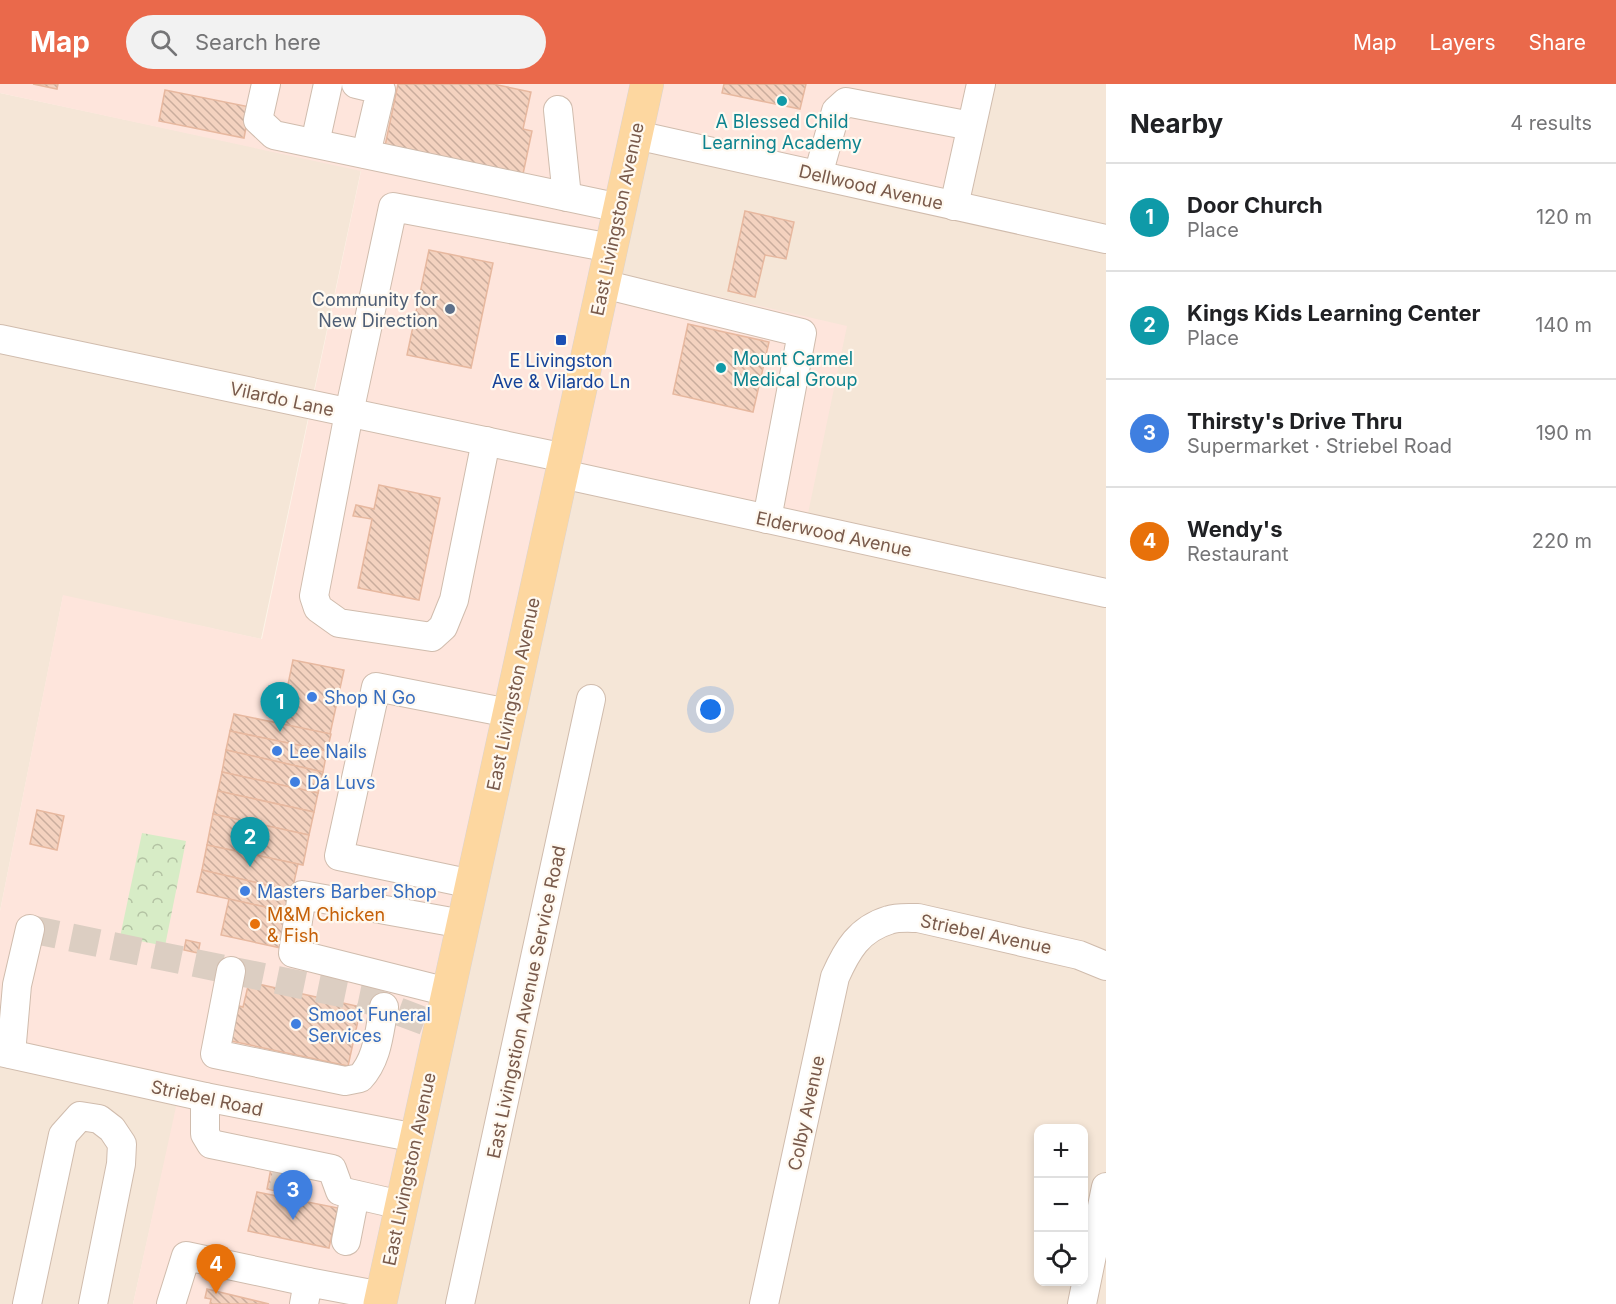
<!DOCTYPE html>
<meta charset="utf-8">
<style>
body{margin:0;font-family:Inter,sans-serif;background:#f2f2f2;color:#202124}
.controls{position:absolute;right:18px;bottom:18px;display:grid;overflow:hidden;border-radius:12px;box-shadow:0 3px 9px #0003}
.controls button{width:54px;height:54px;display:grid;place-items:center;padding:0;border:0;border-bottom:2px solid #e0e0e0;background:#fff;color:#202124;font:30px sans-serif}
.you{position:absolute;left:711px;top:626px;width:21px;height:21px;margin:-15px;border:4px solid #fff;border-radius:50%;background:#1a73e8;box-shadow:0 0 0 9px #1a73e833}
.badge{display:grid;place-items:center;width:39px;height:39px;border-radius:50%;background:#ea694b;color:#fff;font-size:20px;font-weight:700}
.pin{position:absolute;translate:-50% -50px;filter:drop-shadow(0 2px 3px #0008)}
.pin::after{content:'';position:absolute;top:32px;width:21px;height:18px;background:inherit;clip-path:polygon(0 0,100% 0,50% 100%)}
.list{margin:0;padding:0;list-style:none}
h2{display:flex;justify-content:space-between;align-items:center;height:78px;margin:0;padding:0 24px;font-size:26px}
h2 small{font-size:20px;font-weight:400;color:#757577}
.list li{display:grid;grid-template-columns:39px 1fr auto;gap:18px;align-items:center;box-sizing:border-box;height:108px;padding:0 24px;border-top:2px solid #e0e0e0}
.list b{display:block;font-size:22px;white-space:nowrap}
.list p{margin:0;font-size:20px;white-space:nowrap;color:#757577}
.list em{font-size:20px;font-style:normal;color:#757577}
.icon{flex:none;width:33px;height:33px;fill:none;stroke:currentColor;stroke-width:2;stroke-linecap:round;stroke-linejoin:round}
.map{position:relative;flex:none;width:1106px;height:1220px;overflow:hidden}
header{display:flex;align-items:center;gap:36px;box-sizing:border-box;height:84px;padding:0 30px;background:#ea694b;color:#fff}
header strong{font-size:28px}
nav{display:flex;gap:33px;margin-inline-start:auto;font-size:21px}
.search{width:420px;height:54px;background:#f2f2f2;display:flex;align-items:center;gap:15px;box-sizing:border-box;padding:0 21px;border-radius:33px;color:#757577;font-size:22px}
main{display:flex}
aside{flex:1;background:#fff}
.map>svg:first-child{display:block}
.residential{fill:#f5e6d7;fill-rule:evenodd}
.commercial{fill:#fee5dc}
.forest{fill:url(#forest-crowns)}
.building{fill:url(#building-back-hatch);stroke:#e7b89f;stroke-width:1.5}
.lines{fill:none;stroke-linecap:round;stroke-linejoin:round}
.minor-tunnel{stroke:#dccec2;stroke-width:28;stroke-dasharray:28 14;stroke-linecap:butt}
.minor-casing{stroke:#d0bcad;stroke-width:30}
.major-casing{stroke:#dcd4d0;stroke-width:34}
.minor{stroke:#fff;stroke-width:28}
.major{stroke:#fdd7a0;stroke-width:33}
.culture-dot{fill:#0f9aa8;stroke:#fff9f0;stroke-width:2}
.service-dot{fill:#5c6f8a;stroke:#fff9f0;stroke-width:2}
.transit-dot{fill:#1a4fb4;stroke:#fff9f0;stroke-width:2}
.shop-dot{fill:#3f7fe0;stroke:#fff9f0;stroke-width:2}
.food-dot{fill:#e8710a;stroke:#fff9f0;stroke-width:2}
.labels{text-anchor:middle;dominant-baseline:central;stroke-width:4.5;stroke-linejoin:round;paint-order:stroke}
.culture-label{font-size:18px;fill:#0d838f;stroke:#fff9f0}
.street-label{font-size:18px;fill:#795a4b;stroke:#fff9f0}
.service-label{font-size:18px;fill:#4e5e75;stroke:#fff9f0;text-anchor:end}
.transit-label{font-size:18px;fill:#164399;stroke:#fff9f0}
.shop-label{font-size:18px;fill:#366cbe;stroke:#fff9f0;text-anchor:start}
.food-label{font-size:18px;fill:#c56008;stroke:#fff9f0;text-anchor:start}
</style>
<header>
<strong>Map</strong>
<div class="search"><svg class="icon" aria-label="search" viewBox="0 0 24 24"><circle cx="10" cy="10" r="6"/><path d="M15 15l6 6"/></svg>Search here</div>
<nav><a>Map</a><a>Layers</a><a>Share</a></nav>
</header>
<main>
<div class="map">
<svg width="1106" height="1220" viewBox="0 0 1106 1220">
<defs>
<pattern id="forest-crowns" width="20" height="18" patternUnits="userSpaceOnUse" patternTransform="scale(1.5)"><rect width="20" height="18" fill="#d7ecc6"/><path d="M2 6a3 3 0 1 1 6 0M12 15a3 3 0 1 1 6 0" fill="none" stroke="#b3c2a3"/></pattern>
<pattern id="building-back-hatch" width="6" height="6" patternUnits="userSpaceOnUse" patternTransform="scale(1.5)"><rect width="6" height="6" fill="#f4d2bf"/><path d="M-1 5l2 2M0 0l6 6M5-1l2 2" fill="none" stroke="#caad9d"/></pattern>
</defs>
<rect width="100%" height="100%" fill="#fdf5e9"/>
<g class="residential">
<path d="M983 0H1106V1220H386L620 190 650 52ZM1038 1044H1084V1198H1038Z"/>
<path d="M0 9 361 86 261 555 63 512 0 827Z"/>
<path d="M0 969 180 1009 133 1220H0Z"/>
</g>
<path class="commercial" d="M0 0H983L958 116 650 52 620 190 847 242 805 444 567 389 386 1220H133L179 1009 0 969V827L63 511 262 555 361 87 0 9Z"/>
<path class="forest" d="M142 749 186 757 165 862 120 853Z"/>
<g class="building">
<path d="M33 0H58L57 5Z"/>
<path d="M398 0H493L531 8 523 45 532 47 523 90 385 62Z"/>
<path d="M724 0H806L800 25 722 9Z"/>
<path d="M165 6 250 23 244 54 159 37Z"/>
<path d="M745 127 794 138 786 175 765 171 755 213 728 207Z"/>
<path d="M429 166 493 179 471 284 407 271Z"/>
<path d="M688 240 769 258 753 328 673 310Z"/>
<path d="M379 401 440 414 419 516 358 504 372 435 353 432 356 421 374 425Z"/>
<path d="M293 576 344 586 330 650 280 640Z"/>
<path d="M234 630 331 650 327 667 230 647Z"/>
<path d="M230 647 327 667 323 688 226 666Z"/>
<path d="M226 666 323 688 318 709 222 688Z"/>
<path d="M222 688 318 709 314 728 218 707Z"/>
<path d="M218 707 314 728 309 751 213 730Z"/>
<path d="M37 726 64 732 57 766 30 760Z"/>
<path d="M213 730 309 751 303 781 207 761Z"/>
<path d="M207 761 298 780 292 807 202 786Z"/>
<path d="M202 786 292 807 288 828 197 808Z"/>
<path d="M229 815 288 828 281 864 221 851Z"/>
<path d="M186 856 200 859 198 869 184 866Z"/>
<path d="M249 898 361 923 348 982 231 957 239 922 243 923Z"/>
<path d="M272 1079 305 1086 299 1112 267 1105Z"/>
<path d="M257 1108 338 1124 329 1164 248 1147Z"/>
<path d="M207 1205 269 1220H210L211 1215 205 1214Z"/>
</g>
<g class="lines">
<g class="minor-tunnel">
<path d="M30 845 360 913 440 943"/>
<path d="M272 1091 304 1098"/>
</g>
<g class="minor-casing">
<g id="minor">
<path d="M266 0 258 36 274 51 620 124"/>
<path d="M356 0 381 6 366 70"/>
<path d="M558 26 567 113"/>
<path d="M636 51 1106 155"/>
<path d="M315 59 328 0"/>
<path d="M818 91 836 27 846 18 971 42"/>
<path d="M954 122 981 0"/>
<path d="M603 200 802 249 767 435"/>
<path d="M0 255 565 374"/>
<path d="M486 357 454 516 443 543 432 553 339 539 318 524 314 512 349 329 393 123 611 164"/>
<path d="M562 390 1106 509"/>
<path d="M472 800 339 772 376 603 509 629"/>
<path d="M231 887 215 970 345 997 360 994C378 975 379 948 384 923"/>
<path d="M448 908 293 869 302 811 463 840"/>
<path d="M0 968 205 1013 416 1054"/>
<path d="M11 970 17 901 30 845"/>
<path d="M205 1013V1050L211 1060 332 1085 340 1107 401 1121"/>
<path d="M346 1157 355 1111"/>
<path d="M27 1220 63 1051 80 1032 99 1035 112 1045 122 1060 121 1080 93 1220"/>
<path d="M171 1220 186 1172 308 1198"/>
<path d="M304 1220 308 1198 382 1212"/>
<path d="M460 1220 591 615"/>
<path d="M764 1220 835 893C847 866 859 845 889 836 897 833 909 834 918 834L1079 871 1106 882"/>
<path d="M1082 1220 1106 1103"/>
</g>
</g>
<g class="major-casing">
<path id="major" d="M380 1220 647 0"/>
</g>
<use href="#minor" class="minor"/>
<use href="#major" class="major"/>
</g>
<g class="culture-dot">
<circle cx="782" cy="17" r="6"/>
<circle cx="721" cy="284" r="6"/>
</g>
<circle class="service-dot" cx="450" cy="225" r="6"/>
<rect class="transit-dot" x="555" y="250" width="12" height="12" rx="3"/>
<g class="shop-dot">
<circle cx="312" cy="613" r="6"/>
<circle cx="277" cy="667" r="6"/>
<circle cx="295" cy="698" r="6"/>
<circle cx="245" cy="807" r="6"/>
<circle cx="296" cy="940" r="6"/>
</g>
<circle class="food-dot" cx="255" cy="840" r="6"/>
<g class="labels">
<g class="culture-label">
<text x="782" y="37">A Blessed Child<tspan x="782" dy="21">Learning Academy</tspan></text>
<text x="733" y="274" text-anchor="start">Mount Carmel<tspan x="733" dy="21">Medical Group</tspan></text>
</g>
<g class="street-label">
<text transform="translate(871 103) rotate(13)">Dellwood Avenue</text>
<text transform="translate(617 135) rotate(-78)">East Livingston Avenue</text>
<text transform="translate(282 315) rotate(12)">Vilardo Lane</text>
<text transform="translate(834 450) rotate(12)">Elderwood Avenue</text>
<text transform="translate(513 610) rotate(-78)">East Livingston Avenue</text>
<text transform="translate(986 850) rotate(12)">Striebel Avenue</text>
<text transform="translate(526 918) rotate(-78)">East Livingstion Avenue Service Road</text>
<text transform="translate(207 1014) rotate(12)">Striebel Road</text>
<text transform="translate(806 1029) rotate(-78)">Colby Avenue</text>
<text transform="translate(409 1085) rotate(-78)">East Livingston Avenue</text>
</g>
<g class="service-label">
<text x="438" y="215">Community for<tspan x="438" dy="21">New Direction</tspan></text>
</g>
<g class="transit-label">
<text x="561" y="276">E Livingston<tspan x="561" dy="21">Ave &amp; Vilardo Ln</tspan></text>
</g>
<g class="shop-label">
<text x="324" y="613">Shop N Go</text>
<text x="289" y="667">Lee Nails</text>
<text x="307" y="698">Dá Luvs</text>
<text x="257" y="807">Masters Barber Shop</text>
<text x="308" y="930">Smoot Funeral<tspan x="308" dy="21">Services</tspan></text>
</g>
<g class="food-label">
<text x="267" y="830">M&amp;M Chicken<tspan x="267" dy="21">&amp; Fish</tspan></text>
</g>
</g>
</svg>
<div class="controls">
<button>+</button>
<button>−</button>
<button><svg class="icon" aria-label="locate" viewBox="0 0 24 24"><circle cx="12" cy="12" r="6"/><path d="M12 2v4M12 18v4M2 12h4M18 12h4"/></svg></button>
</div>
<div class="you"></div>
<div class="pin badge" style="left:280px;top:648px;background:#0f9aa8">1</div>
<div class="pin badge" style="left:250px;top:783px;background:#0f9aa8">2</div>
<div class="pin badge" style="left:293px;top:1136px;background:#3f7fe0">3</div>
<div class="pin badge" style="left:216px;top:1210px;background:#e8710a">4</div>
</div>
<aside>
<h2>Nearby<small>4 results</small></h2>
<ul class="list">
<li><span class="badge" style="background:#0f9aa8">1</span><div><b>Door Church</b><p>Place</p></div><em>120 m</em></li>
<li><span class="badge" style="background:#0f9aa8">2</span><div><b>Kings Kids Learning Center</b><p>Place</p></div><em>140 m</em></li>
<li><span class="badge" style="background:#3f7fe0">3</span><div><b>Thirsty's Drive Thru</b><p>Supermarket · Striebel Road</p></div><em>190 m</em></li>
<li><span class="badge" style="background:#e8710a">4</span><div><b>Wendy's</b><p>Restaurant</p></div><em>220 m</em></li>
</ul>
</aside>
</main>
